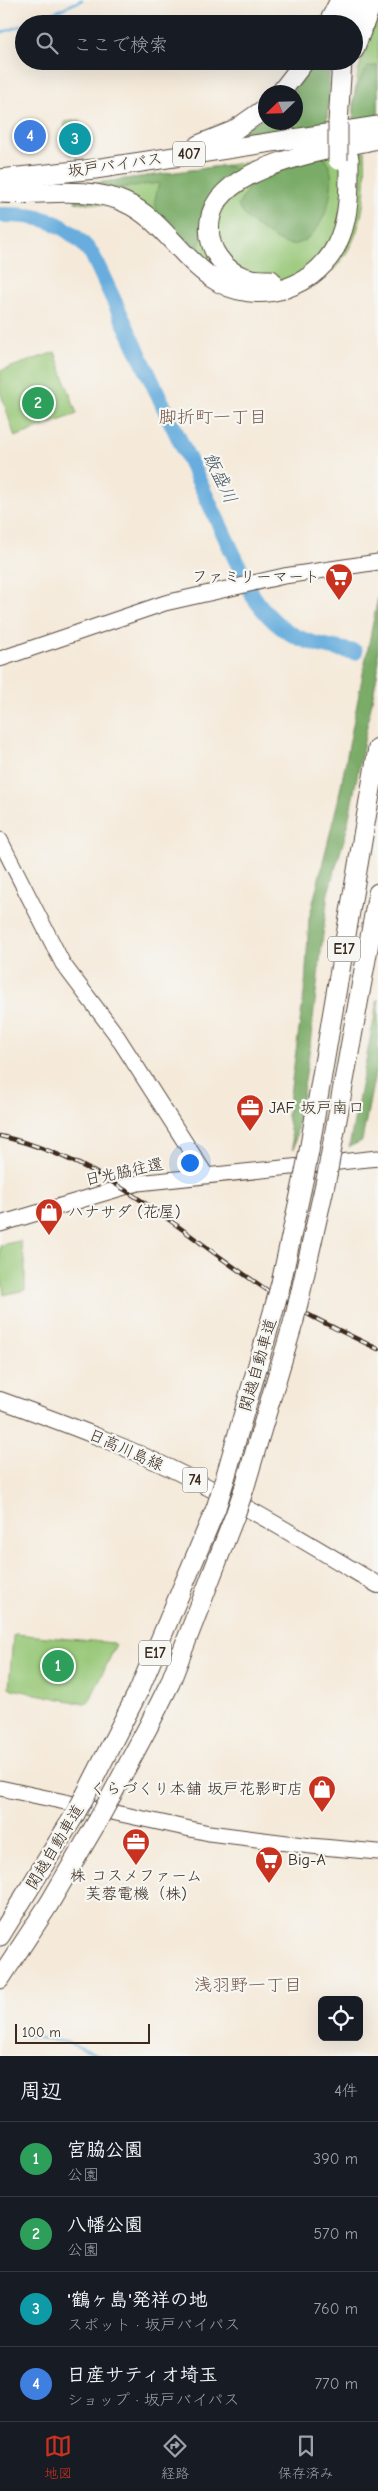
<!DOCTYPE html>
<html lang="ja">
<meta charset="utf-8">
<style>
body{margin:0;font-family:"Comic Neue","Klee One",sans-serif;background:#242831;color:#f1f3f6}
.controls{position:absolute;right:15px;bottom:15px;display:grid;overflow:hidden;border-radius:8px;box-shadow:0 5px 20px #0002}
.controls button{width:45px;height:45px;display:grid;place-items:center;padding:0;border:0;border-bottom:1px solid #363941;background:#171b24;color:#f1f3f6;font:25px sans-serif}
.compass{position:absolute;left:258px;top:85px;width:45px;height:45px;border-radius:50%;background:#171b24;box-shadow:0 5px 20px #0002;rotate:247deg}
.scale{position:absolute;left:15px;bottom:12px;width:135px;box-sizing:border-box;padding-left:5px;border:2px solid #3b2a1e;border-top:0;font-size:14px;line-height:18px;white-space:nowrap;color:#3b2a1e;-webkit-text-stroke:4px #f6f6f2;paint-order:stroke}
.you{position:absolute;left:189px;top:1162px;width:18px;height:18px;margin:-12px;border:4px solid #fff;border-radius:50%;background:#1a73e8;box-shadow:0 0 0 8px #1a73e833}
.badge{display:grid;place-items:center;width:32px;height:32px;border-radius:50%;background:#c8321e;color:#fff;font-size:16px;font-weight:700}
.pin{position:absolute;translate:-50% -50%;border:2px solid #fff;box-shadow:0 1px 5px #0006}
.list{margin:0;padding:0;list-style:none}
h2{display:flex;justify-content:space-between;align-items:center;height:65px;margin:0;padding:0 20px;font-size:21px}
h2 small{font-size:16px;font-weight:400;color:#9ea1a6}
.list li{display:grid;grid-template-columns:32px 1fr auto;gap:15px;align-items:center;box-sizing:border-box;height:75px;padding:0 20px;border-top:1px solid #363941}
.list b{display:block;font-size:19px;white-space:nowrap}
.list p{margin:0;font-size:16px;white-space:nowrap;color:#9ea1a6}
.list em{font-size:16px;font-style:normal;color:#9ea1a6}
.icon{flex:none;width:28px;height:28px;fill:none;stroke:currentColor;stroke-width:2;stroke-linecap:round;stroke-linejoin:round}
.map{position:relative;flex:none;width:378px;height:2056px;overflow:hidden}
.search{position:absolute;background:#171b24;box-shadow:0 5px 20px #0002;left:15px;right:15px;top:15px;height:55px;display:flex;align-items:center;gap:12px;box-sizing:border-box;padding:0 18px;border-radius:28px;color:#9ea1a6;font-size:19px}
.sheet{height:365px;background:#171b24}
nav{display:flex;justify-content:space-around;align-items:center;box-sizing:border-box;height:70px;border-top:1px solid #363941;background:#171b24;font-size:14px;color:#9ea1a6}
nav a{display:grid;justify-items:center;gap:2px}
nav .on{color:#c8321e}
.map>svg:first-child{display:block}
.green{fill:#98c878;stroke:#6a794b}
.forest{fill:#7aac68;stroke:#5a6b43}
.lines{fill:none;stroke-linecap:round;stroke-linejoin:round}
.stream{stroke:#67addd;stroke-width:2.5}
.river{stroke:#67addd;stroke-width:16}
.secondary-casing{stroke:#57473a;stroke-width:17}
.primary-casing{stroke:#57473a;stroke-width:18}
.highway-casing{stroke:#57473a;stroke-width:21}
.secondary{stroke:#fff;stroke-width:15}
.primary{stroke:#fff;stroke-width:16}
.highway{stroke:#fff;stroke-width:19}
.rail-casing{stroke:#3b2a1e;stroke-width:4.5}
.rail{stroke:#f6f6f2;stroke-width:2.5;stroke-dasharray:8;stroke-linecap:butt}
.highway-bridge-casing{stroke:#57473a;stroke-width:21;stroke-linecap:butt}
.highway-bridge{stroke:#fff;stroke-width:19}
.labels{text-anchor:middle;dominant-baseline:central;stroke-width:4.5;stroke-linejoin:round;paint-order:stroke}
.shield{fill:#f6f6f2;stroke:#73675e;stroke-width:1}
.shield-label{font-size:15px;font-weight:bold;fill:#3b2a1e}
.street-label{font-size:16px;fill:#3b2a1e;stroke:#f6f6f2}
.poi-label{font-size:16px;fill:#3b2a1e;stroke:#f6f6f2;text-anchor:start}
.neighbourhood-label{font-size:18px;fill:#785849;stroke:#f6f6f2}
.water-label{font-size:18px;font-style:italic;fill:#4a5861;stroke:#f6f6f2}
</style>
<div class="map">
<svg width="378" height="2056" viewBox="0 0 378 2056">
<rect width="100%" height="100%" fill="#f6f6f2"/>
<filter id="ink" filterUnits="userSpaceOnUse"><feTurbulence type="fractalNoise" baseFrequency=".02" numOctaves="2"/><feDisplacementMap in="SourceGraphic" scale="10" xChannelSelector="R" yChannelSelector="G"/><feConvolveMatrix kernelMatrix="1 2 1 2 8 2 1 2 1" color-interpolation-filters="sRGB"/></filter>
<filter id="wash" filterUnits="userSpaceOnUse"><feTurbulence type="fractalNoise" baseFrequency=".0096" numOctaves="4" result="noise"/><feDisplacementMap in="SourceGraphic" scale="20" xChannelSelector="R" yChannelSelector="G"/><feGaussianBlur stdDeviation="1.12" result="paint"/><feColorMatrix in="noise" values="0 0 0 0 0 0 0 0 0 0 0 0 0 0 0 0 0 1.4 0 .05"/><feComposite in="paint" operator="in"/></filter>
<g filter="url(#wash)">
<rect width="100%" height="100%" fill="#f5eada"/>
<g class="green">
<path d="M378 16V122L353 105C357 74 363 44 378 16Z"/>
<path d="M80 120 85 152 69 154 64 122Z"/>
<path d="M365 151C368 207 360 264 303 291 293 296 280 297 269 300L168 243 127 213 106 205 75 202 81 185 257 161 264 163Z"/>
<path d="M55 352 77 414 15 437 0 391V371Z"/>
<path d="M20 1241 25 1263V1290L4 1295 0 1266V1245Z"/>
<path d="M15 1634 114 1643 116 1645 89 1702 85 1704 12 1689 9 1687 13 1636Z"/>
</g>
<g class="forest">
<path d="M313 61H323L329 65V100L326 129 238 142 237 134 265 116 266 122H296V92H289Z"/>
<path d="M378 65V121L354 123C353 100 354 85 368 67Z"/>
<path d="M322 155C325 159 329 164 330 168 336 193 323 236 297 244 286 247 274 238 265 232 253 225 245 218 238 206L252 181Z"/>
<path d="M222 166 238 168C217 192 214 224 196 249 179 242 154 219 155 199 156 194 158 188 159 183L104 190 89 204 75 202 81 185Z"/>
<path d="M378 597V670L346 833 328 893 308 1061 294 1149 287 1116 305 986 309 919 338 801Z"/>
<path d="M378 999V1058L362 1141 349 1147Z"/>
</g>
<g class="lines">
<g class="stream">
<path d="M28 24 82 0"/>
<path d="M0 33 24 25"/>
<path d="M26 2036 66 2042 101 2056"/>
</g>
<path class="river" d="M0 215C42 214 65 221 92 254L253 596C282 639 307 643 355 652"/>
</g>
</g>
<g filter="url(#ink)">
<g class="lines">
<g class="secondary-casing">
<g id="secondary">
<path d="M0 659 165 603 284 576 378 562"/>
<path d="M0 840 63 964 115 1033 206 1175"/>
<path d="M0 1224 138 1183 378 1158"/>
<path d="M0 1788 209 1833 311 1846 378 1852"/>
</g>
</g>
<g class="primary-casing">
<path id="primary" d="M0 1400C64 1423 129 1447 190 1478 254 1510 316 1548 378 1585"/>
</g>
<g class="highway-casing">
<g id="highway">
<path d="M328 24 340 0"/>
<path d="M349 24 356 0"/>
<path d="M354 50 373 0"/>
<path d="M281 92 305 61"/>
<path d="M338 123 342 61"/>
<path d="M198 145 233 131 266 108"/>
<path d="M0 179 95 169 378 126"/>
<path d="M0 193C41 196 85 185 124 202 161 218 179 256 212 278 257 309 321 288 340 237 350 212 349 185 349 158"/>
<path d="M271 280C249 281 231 276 218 257 211 247 208 234 210 221 216 165 333 149 378 139"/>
<path d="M332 1147 378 893"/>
<path d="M309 1151 378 748"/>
<path d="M281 1283 304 1177"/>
<path d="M300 1295 327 1175"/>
<path d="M224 1482 274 1309"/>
<path d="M244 1489 294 1320"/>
<path d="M86 1794 139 1690 216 1508"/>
<path d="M109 1800 148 1727 170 1683 235 1515"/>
<path d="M0 1936 74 1816"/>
<path d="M0 1979 49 1904 97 1822"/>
</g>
</g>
<use href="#secondary" class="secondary"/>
<use href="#primary" class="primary"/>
<use href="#highway" class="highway"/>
<g class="rail-casing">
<path id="rail" d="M0 1136C104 1159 175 1228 261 1286 297 1311 338 1330 378 1349"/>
</g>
<use href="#rail" class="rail"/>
<g class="highway-bridge-casing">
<g id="highway-bridge">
<path d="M338 123V160"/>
<path d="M327 1175 332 1147"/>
<path d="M304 1177 309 1151"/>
<path d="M274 1309 281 1283"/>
<path d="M294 1320 300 1295"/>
<path d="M216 1508 224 1482"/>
<path d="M235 1515 244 1489"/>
<path d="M74 1816 86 1794"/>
<path d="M97 1822 109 1800"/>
</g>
</g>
<use href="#highway-bridge" class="highway-bridge"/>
</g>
</g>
<defs>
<g id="supermarket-pin" transform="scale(1.4375)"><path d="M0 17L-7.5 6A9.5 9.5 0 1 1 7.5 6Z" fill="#c8321e" stroke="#f6f6f2"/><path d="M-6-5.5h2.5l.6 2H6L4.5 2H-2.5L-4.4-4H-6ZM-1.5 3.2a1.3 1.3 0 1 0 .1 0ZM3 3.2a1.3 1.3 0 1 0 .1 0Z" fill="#fff"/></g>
<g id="office-pin" transform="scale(1.4375)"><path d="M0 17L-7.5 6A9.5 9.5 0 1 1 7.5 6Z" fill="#c8321e" stroke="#f6f6f2"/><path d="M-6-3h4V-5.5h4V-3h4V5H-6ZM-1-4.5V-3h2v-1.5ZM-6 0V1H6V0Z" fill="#fff"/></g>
<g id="shop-pin" transform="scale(1.4375)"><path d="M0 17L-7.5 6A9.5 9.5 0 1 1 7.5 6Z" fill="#c8321e" stroke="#f6f6f2"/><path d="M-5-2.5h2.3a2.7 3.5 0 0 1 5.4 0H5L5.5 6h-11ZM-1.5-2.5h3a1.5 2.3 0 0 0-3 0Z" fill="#fff"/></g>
</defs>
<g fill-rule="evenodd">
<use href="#supermarket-pin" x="339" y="577"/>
<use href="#office-pin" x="250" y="1108"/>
<use href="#shop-pin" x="49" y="1212"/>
<use href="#shop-pin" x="322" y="1789"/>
<use href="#office-pin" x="136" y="1842"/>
<use href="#supermarket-pin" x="269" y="1860"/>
</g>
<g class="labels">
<g class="shield">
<rect x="173" y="141.5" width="32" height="25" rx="4"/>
<rect x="328" y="936.5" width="32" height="25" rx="4"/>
<rect x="182.5" y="1467.5" width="25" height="25" rx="4"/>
<rect x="139" y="1640.5" width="32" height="25" rx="4"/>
</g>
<g class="shield-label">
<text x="189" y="154">407</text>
<text x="344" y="949">E17</text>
<text x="195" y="1480">74</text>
<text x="155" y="1653">E17</text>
</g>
<g class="street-label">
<text transform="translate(115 165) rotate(-8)">坂戸バイパス</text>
<text transform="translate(124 1172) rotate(-12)">日光脇往還</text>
<text transform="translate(258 1365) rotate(-74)">関越自動車道</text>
<text transform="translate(126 1450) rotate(24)">日高川島線</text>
<text transform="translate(55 1847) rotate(-59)">関越自動車道</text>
</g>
<g class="poi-label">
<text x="320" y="577" text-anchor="end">ファミリーマート</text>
<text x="269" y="1108">JAF 坂戸南口</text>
<text x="68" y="1212">ハナサダ (花屋)</text>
<text x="303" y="1789" text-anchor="end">くらづくり本舗 坂戸花影町店</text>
<text x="288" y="1860">Big-A</text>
<text x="136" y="1876" text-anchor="middle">株 コスメファーム<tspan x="136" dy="18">芙蓉電機（株)</tspan></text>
</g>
<g class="neighbourhood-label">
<text x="213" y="417">脚折町一丁目</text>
<text x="248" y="1985">浅羽野一丁目</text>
</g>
<g class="water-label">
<text transform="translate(220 478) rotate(65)">飯盛川</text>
</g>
</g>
</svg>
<div class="controls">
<button><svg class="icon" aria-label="locate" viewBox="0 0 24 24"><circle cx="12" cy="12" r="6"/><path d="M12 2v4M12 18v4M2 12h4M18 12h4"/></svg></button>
</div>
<svg class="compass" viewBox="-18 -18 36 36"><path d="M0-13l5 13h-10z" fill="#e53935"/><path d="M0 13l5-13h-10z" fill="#9ea1a6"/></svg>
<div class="scale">100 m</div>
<div class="you"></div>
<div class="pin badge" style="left:58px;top:1666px;background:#2e9e5b">1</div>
<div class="pin badge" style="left:38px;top:403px;background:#2e9e5b">2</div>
<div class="pin badge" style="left:75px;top:139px;background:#0f9aa8">3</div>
<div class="pin badge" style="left:30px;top:136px;background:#3f7fe0">4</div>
<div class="search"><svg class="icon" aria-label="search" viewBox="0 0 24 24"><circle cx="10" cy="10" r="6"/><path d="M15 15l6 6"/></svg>ここで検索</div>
</div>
<section class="sheet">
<h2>周辺<small>4件</small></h2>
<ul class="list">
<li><span class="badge" style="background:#2e9e5b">1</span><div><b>宮脇公園</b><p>公園</p></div><em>390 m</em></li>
<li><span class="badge" style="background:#2e9e5b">2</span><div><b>八幡公園</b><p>公園</p></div><em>570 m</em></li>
<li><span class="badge" style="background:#0f9aa8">3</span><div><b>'鶴ヶ島'発祥の地</b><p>スポット · 坂戸バイパス</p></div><em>760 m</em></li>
<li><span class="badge" style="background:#3f7fe0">4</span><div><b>日産サティオ埼玉</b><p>ショップ · 坂戸バイパス</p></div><em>770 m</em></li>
</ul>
</section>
<nav>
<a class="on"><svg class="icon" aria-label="map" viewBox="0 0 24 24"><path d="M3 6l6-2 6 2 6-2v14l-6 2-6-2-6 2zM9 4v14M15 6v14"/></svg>地図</a>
<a><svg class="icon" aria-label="directions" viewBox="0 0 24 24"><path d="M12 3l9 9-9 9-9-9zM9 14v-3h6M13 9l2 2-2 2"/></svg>経路</a>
<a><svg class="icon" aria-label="saved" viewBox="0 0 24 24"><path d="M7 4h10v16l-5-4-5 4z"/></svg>保存済み</a>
</nav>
